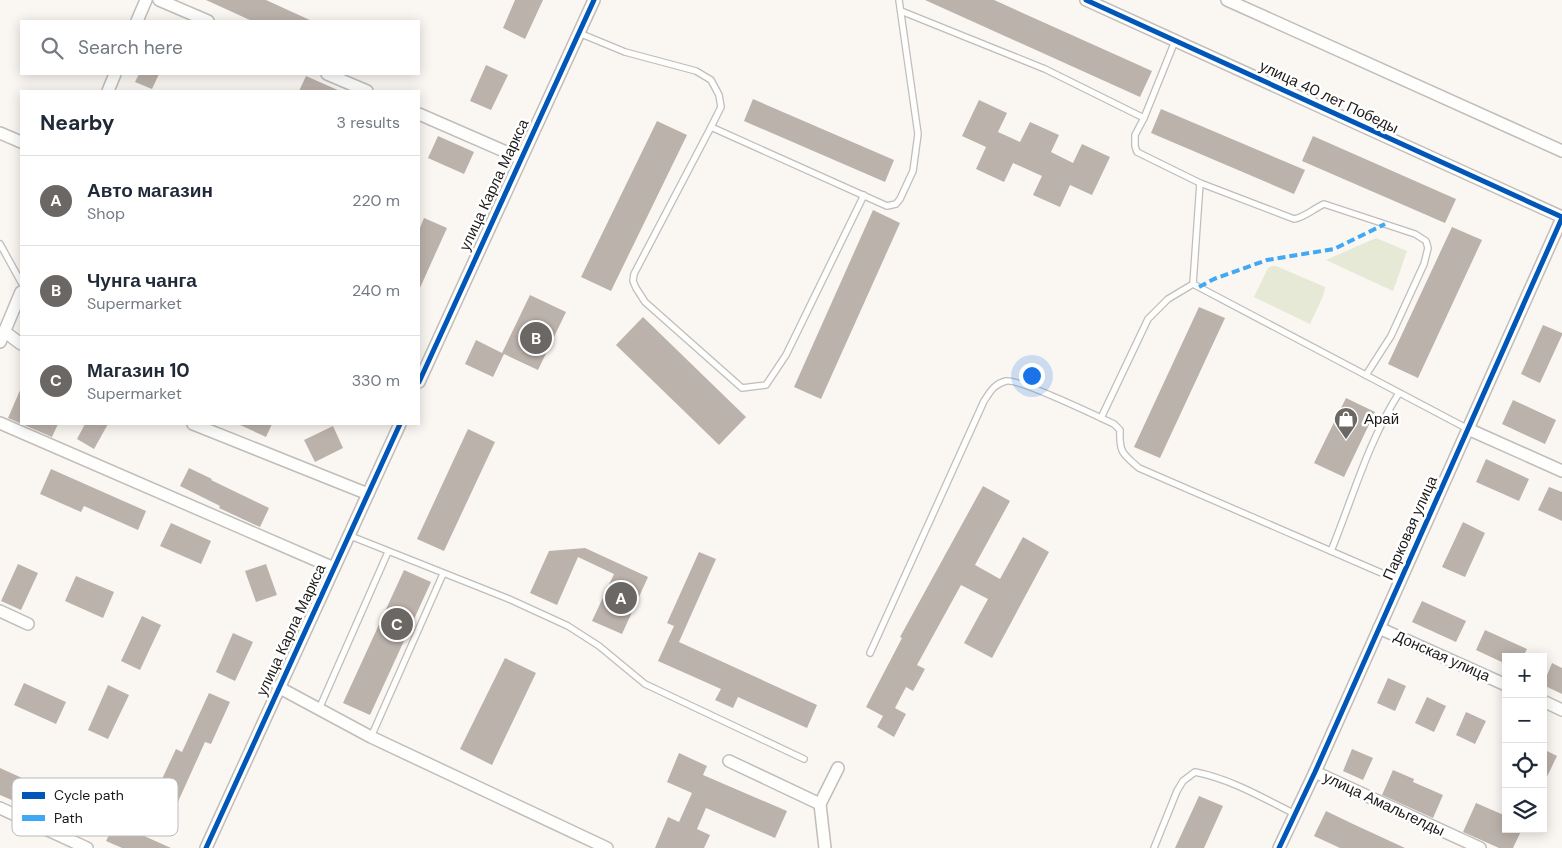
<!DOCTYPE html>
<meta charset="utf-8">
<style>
body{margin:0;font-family:"DM Sans",sans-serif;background:#f6f6f7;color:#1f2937}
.controls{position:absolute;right:15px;bottom:15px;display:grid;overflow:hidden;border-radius:0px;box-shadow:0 2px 12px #0003}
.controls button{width:45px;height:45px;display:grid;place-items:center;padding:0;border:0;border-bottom:1px solid #e0e1e3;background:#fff;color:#1f2937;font:25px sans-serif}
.you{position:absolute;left:1031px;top:375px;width:18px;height:18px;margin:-12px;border:4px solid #fff;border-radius:50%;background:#1a73e8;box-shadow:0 0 0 8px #1a73e833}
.badge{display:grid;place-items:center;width:32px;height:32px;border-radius:50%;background:#6a6764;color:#fff;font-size:16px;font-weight:700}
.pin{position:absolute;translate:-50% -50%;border:2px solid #fff;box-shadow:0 1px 5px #0006}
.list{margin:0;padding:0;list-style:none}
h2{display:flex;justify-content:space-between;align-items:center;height:65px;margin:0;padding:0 20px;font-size:21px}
h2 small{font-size:16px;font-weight:400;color:#747a83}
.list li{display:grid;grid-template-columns:32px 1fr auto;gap:15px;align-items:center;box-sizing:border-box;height:90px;padding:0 20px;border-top:1px solid #e0e1e3}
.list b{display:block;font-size:19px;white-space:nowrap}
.list p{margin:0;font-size:16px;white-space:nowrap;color:#747a83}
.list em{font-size:16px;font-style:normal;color:#747a83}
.icon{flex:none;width:28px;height:28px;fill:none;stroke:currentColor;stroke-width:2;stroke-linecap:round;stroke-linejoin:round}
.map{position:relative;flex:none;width:1562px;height:848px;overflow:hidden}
.search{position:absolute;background:#fff;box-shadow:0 2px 12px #0003;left:20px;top:20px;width:400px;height:55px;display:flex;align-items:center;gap:12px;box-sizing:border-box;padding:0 18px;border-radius:0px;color:#747a83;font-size:19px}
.panel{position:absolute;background:#fff;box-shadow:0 2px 12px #0003;left:20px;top:90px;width:400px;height:335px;border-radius:0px}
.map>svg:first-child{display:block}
.green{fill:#e6e9d5}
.building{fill:#bcb2ac}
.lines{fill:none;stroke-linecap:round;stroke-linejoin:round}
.lane-casing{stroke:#c0bdba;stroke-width:8}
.street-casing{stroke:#c0bdba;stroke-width:14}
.lane{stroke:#fefefd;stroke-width:5.5}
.street{stroke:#fefefd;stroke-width:11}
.quiet{stroke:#3fa9f5;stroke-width:4;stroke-dasharray:8 4;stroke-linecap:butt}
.cycleway-casing{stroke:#fff;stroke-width:8}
.cycleway{stroke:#0057b8;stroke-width:5}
.labels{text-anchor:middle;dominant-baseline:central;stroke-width:5;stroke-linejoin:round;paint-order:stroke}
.street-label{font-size:15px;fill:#1c1a18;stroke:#fff}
.poi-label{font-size:15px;fill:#1c1a18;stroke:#fff;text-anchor:start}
.key{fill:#fff;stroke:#bbbaba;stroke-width:1}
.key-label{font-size:14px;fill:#1c1a18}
</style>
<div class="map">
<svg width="1562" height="848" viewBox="0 0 1562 848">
<rect width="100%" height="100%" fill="#faf6f2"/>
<g class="green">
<path d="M1376 238 1407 251 1393 291 1326 260Z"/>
<path d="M1272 266H1276L1325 287 1323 296 1310 324 1254 297 1268 268Z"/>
</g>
<g class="building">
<path d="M206 0H266L312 21H252Z"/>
<path d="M515 0H543L525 39 503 28Z"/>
<path d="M925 0H994L1152 71 1140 97Z"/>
<path d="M486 65 508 75 491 110 470 101Z"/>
<path d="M139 74H159L152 89 135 82Z"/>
<path d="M306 76 340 91H299Z"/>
<path d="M753 99 894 160 885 182 744 121Z"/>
<path d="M979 100 1007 113 998 132 1020 142 1030 122 1059 135 1051 152 1073 163 1082 144 1110 157 1092 195 1070 185 1060 207 1033 195 1042 176 1013 163 1004 182 976 169 986 147 962 136Z"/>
<path d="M1161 109 1305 170 1294 194 1151 133Z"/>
<path d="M657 121 687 135 611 291 581 277Z"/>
<path d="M438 136 474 152 464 174 428 158Z"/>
<path d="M1313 136 1456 199 1445 223 1302 161Z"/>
<path d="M873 210 900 223 821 399 794 387Z"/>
<path d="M424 218 447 228 419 290V230Z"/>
<path d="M1452 227 1482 240 1418 378 1388 364Z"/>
<path d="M530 295 566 312 538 370 504 354 493 377 465 364 476 340 502 353Z"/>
<path d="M1199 307 1225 318 1160 458 1134 447Z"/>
<path d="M643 317 746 417 719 445 616 345Z"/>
<path d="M1543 325 1562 333V335L1540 383 1521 374Z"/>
<path d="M21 388V424H58L52 437 8 418Z"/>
<path d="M1346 398 1375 412 1344 477 1314 463Z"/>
<path d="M1513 400 1556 420 1545 444 1502 424Z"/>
<path d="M85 424H108L94 449 77 439Z"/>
<path d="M238 424H272L266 437Z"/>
<path d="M333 426 343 448 315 462 304 440Z"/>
<path d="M468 429 495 442 444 551 417 539Z"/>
<path d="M1486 459 1529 479 1519 501 1476 482Z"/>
<path d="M189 468 212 479 211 480 269 508 260 527 219 508 220 506 180 486Z"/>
<path d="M51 469 146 511 138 530 84 506 81 512 40 494Z"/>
<path d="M983 486 1010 501 975 565 1000 579 1023 537 1049 552 992 658 964 643 988 599 961 585 917 665 925 669 913 691 906 687 895 708 906 714 894 737 877 727 883 716 866 707 902 638 900 637Z"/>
<path d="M1549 487 1562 492V521L1538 510Z"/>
<path d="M1463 522 1485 533 1465 577 1442 567Z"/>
<path d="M171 523 211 541 201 564 160 546Z"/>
<path d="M585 548 648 577 622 634 592 621 614 574 578 557 557 605 530 593 549 551Z"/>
<path d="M699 552 716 559 679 642 817 705 807 728 738 697 733 708 715 700 721 689 658 661 674 626 667 623Z"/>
<path d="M18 564 38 573 21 610 1 601Z"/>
<path d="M266 564 277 595 256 602 245 571Z"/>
<path d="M404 570 431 582 370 715 343 703Z"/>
<path d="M76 576 114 592 103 618 65 601Z"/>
<path d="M1422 601 1466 621 1456 642 1412 622Z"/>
<path d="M142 616 161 625 140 670 121 661Z"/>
<path d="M1485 630 1527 649 1523 657H1506V664L1476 650Z"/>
<path d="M233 633 253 642 235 681 216 672Z"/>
<path d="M505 658 536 673 492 765 460 749Z"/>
<path d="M1552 663 1562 668V694L1543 685Z"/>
<path d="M1388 678 1406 686 1395 711 1377 703Z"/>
<path d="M24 683 66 702 56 724 14 705Z"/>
<path d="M108 685 129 695 108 739 88 730Z"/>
<path d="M209 693 230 702 211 744 205 742 177 804 155 794 176 749 182 752Z"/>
<path d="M1427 697 1446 706 1434 732 1415 723Z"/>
<path d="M1466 712 1486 721 1475 744 1456 735Z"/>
<path d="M1352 749 1373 758 1363 780 1343 771Z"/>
<path d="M1543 749 1557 756 1543 785Z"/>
<path d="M679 753 707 766 703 775 787 811 775 838 706 808 697 829 710 835 704 848H655L668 817 679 822 692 793 667 782Z"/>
<path d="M0 768 31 782 21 804 0 795Z"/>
<path d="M1393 770 1414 779 1413 782 1443 795 1433 818 1382 795Z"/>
<path d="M1199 796 1223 806 1204 848H1175Z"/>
<path d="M1476 803 1506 816V829H1522L1513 848H1499L1463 832Z"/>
<path d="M1326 811 1353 824 1405 848H1340L1314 836Z"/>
<path d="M115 823 171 848H122L106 841Z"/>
</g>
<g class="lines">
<g class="lane-casing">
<g id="lane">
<path d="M901 11 1045 69 1144 118"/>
<path d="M579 33 625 52 696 71 711 80 719 95 721 107 711 127 634 274 633 281 636 288 645 302 742 388 766 385 786 355 864 195"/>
<path d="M1175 41 1144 118 1135 135V146L1137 152 1200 183 1193 284"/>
<path d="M711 127 887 206 896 204 900 199 913 171 918 134 899 0"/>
<path d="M1200 183 1294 219C1305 217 1313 209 1324 204L1415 234 1426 241 1428 248 1424 264 1391 336 1366 375"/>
<path d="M0 244 21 282"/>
<path d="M1101 418 1148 319 1168 299 1193 284 1468 429"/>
<path d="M348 535 509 599 568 626 599 646 645 684 804 759"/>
<path d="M1331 551C1353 497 1368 442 1399 393"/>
<path d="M870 653 984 401C990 392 994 384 1006 381 1018 378 1097 416 1114 424L1120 430C1119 453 1123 454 1139 468L1400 581"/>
<path d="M319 709 388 552"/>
<path d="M371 737 443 574"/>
<path d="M1154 848 1177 791 1183 781 1195 772C1231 779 1263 798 1295 814"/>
</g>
</g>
<g class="street-casing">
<g id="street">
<path d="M159 0 208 21"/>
<path d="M1086 0 1562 217"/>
<path d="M1227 0 1562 151"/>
<path d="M137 21 146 0"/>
<path d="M327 74 367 91"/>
<path d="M108 91 115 74"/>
<path d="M419 114 520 158"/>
<path d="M0 133 21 142"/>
<path d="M5 332 21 344"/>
<path d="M0 342 21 292"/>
<path d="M419 382 594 0"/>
<path d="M0 423 334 568"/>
<path d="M193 424 368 494"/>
<path d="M1468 429 1562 471"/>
<path d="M0 611 28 624"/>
<path d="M1379 628 1506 685"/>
<path d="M278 687 371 737 607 848"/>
<path d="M1543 701 1562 710"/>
<path d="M729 761 820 804"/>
<path d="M1315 772 1480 848"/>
<path d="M0 808 87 848"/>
<path d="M206 848 400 424"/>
<path d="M825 848 820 804 838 768"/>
<path d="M1279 848 1315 772 1562 218"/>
</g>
</g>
<use href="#lane" class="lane"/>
<use href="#street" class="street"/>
<path class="quiet" d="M1199 287 1214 279 1267 260 1334 249 1385 224"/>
<g class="cycleway-casing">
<g id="cycleway">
<path d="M1086 0 1562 217"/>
<path d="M419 382 594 0"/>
<path d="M206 848 400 424"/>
<path d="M1279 848 1315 772 1562 218"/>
</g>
</g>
<use href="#cycleway" class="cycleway"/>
</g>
<defs>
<g id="shop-pin" transform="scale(1.25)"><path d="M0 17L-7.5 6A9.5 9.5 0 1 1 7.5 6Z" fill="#6a6764" stroke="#fff"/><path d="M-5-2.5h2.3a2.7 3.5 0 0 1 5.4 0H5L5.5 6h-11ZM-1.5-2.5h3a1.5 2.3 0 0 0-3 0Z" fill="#fff"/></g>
</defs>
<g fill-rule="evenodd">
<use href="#shop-pin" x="1346" y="419"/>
</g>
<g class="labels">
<g class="street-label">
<text transform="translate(1329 97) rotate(25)">улица 40 лет Победы</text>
<text transform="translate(494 185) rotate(-65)">улица Карла Маркса</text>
<text transform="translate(1410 528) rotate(-66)">Парковая улица</text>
<text transform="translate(291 630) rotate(-65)">улица Карла Маркса</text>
<text transform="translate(1442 656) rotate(24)">Донская улица</text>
<text transform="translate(1384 804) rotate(25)">улица Амальгелды</text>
</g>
<g class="poi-label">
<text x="1364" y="419">Арай</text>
</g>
</g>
<rect x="12" y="778" width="166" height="58" rx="8" class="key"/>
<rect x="22" y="792" width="23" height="7" fill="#0057b8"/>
<rect x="22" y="815" width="23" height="6" fill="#3fa9f5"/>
<g class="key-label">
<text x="54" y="800">Cycle path</text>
<text x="54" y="823">Path</text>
</g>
</svg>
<div class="controls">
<button>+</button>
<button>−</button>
<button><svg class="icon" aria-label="locate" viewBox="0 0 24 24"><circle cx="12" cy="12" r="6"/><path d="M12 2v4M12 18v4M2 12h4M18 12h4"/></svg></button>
<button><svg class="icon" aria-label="layers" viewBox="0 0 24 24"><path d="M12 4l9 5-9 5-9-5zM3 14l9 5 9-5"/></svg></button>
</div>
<div class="you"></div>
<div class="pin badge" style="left:621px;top:598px">A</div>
<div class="pin badge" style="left:536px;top:338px">B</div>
<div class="pin badge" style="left:397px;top:624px">C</div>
<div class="search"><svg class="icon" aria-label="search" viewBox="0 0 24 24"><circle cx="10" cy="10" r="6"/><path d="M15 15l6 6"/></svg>Search here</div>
<section class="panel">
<h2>Nearby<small>3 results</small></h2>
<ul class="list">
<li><span class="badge">A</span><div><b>Авто магазин</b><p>Shop</p></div><em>220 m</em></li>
<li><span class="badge">B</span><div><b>Чунга чанга</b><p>Supermarket</p></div><em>240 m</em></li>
<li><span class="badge">C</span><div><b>Магазин 10</b><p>Supermarket</p></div><em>330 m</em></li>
</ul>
</section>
</div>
